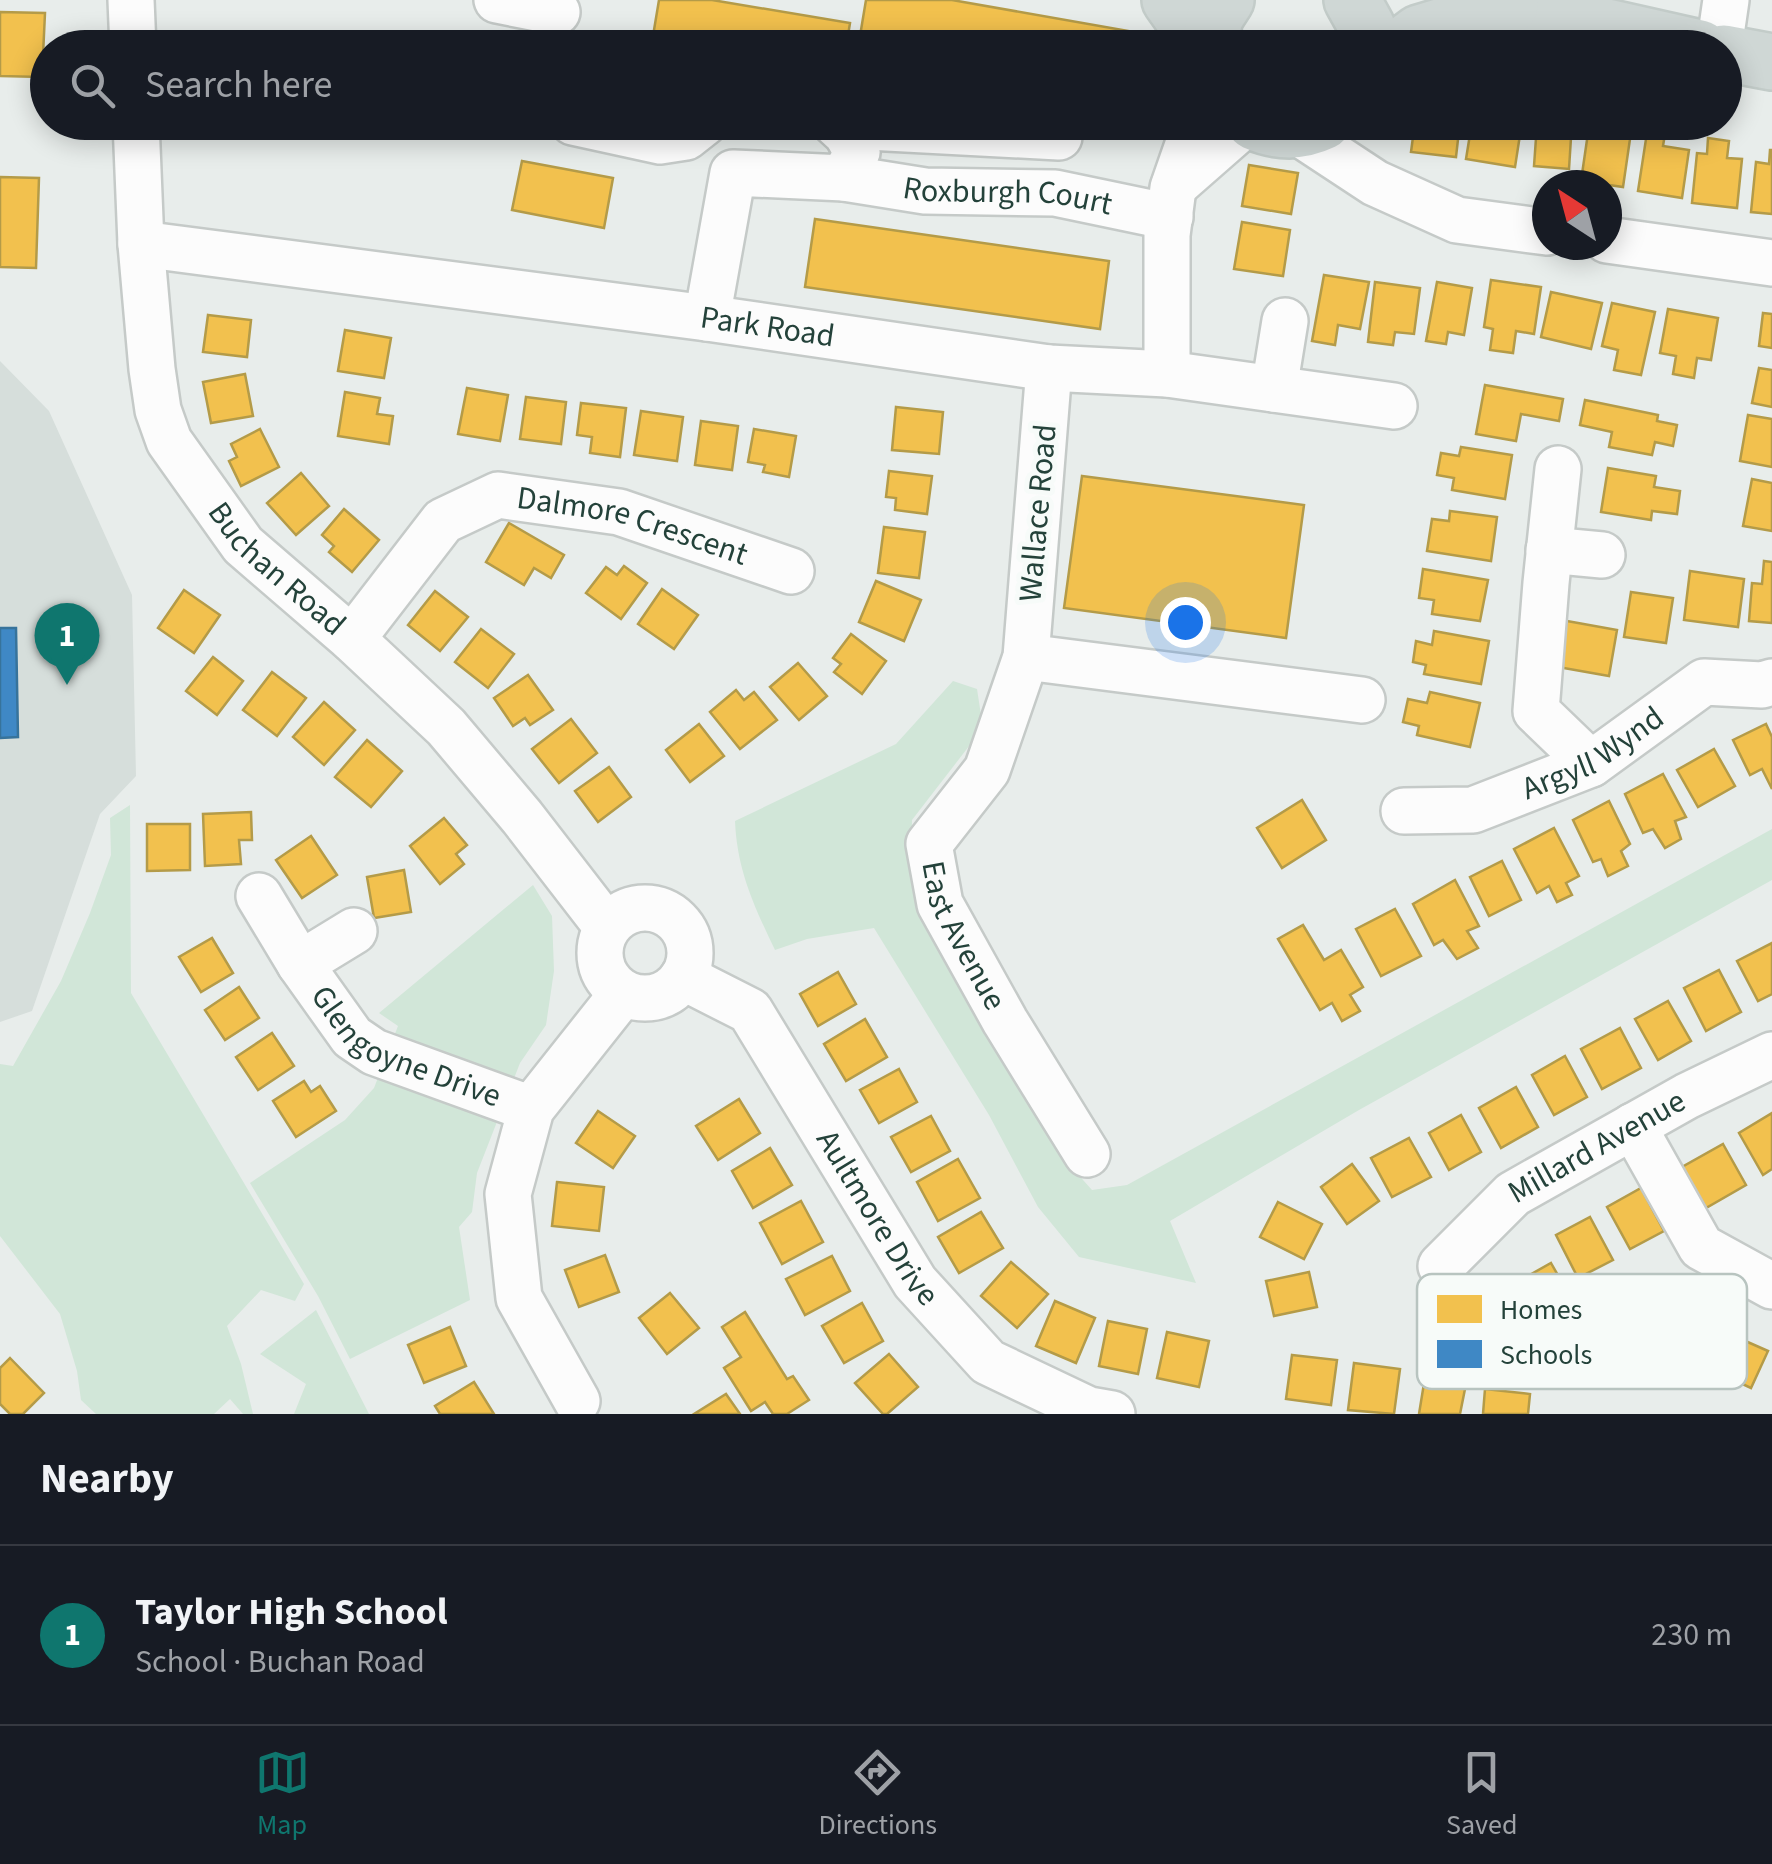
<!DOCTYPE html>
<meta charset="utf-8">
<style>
body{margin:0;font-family:"Source Sans 3",sans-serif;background:#242831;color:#f1f3f6}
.compass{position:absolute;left:1532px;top:170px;width:90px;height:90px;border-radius:50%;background:#171b24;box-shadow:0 5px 25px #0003;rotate:324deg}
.you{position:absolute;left:1185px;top:622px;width:35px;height:35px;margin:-25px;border:8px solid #fff;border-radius:50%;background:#1a73e8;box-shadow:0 0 0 15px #1a73e833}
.badge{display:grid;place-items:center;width:65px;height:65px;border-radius:50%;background:#0f766e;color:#fff;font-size:32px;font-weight:700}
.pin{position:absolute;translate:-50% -82px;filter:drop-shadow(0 2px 5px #0008)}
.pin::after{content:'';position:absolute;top:52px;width:35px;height:30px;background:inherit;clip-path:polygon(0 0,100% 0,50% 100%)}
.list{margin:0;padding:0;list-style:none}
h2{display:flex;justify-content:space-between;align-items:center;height:130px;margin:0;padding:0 40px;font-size:42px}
h2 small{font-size:32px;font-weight:400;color:#9ea1a6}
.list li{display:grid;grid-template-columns:65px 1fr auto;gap:30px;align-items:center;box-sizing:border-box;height:180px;padding:0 40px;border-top:2px solid #363941}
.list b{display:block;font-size:38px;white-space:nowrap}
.list p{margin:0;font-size:32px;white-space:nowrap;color:#9ea1a6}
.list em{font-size:32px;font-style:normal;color:#9ea1a6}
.icon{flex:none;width:55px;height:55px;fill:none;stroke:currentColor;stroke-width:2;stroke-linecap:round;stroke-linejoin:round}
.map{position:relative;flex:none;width:1772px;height:1414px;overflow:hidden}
.search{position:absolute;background:#171b24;box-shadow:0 5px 25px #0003;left:30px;right:30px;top:30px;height:110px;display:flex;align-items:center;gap:25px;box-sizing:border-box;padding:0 35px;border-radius:55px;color:#9ea1a6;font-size:38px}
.sheet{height:310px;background:#171b24}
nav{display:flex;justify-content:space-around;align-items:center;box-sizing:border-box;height:140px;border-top:2px solid #363941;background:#171b24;font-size:28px;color:#9ea1a6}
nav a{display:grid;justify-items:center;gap:5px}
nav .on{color:#0f766e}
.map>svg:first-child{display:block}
.built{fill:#d6dedb}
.green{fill:#d1e6d8}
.homes{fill:#f2c14e;stroke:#b49b48;stroke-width:2.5}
.schools{fill:#3f88c5;stroke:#37739b;stroke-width:2.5}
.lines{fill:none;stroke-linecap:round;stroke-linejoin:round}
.minor-casing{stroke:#c5cac8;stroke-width:50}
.major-casing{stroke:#c3ccc9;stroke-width:60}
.minor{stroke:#fcfcfc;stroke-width:45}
.major{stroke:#cfd7d5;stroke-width:55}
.labels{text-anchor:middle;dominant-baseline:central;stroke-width:10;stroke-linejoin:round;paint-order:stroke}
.street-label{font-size:32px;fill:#24423a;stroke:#f7fbf9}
.key{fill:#f7fbf9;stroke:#b8c4c0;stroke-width:2.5}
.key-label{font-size:28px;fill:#24423a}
</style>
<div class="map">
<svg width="1772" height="1414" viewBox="0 0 1772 1414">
<rect width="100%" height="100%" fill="#e8edeb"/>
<path class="built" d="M0 361 49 411 132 595 136 776 100 814 32 1011 0 1022Z"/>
<g class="green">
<path d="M953 681 977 689 983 728 912 820 911 877 1058 1152 1092 1190 1127 1185 1772 829V880L1359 1110 1170 1221 1196 1283 1079 1257 1038 1207 989 1115 874 928 807 939 775 950C754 906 737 870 735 821L896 744Z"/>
<path d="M130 805 131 993 304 1284 295 1301 261 1290 227 1326 241 1364 253 1414H243L230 1399 214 1414H96L81 1400 77 1371 60 1314 0 1236V1064L13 1066 61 981 90 913 111 855 110 818Z"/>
<path d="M533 885 552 916 554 971 546 1025 520 1063 477 1173 472 1212 459 1227 470 1300 350 1359 318 1296 250 1183 345 1120 374 1088 398 1026 379 1013Z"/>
<path d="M316 1310 369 1414H294L306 1384 260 1354Z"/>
</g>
<g class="homes">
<path d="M659 0H712L850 23 846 48H651Z"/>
<path d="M866 0H952L1151 35 1149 48H947L926 44V48H858Z"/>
<path d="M0 12 45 13 42 77 0 76Z"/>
<path d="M1415 122H1460L1456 157 1411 152Z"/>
<path d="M1472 122H1522L1515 167 1466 159Z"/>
<path d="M1549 122H1572L1569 169 1534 166 1537 124 1549 125Z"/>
<path d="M1648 126 1666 128 1663 146 1689 150 1682 198 1638 191Z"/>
<path d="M1588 133 1630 139 1623 187 1581 181Z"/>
<path d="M1708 138 1729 141 1727 158 1742 159 1737 208 1692 203 1697 153 1707 154Z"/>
<path d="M1770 150H1772V214L1751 212 1756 162 1769 164Z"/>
<path d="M522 161 613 178 604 228 512 210Z"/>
<path d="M1249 165 1298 173 1291 214 1242 206Z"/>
<path d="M0 177 39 178 36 268 0 267Z"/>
<path d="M815 219 1109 261 1100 329 805 287Z"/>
<path d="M1242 222 1290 230 1283 276 1234 269Z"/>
<path d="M1324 275 1369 282 1360 329 1338 325 1335 345 1312 341Z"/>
<path d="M1491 280 1541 287 1534 334 1516 331 1513 353 1490 350 1493 329 1484 327Z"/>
<path d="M1375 282 1420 288 1414 334 1395 332 1393 345 1368 342Z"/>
<path d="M1437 282 1472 288 1464 335 1448 332 1446 344 1426 341Z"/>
<path d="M1551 292 1602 303 1591 349 1541 337Z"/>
<path d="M1612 303 1655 312 1641 375 1614 370 1618 350 1602 346Z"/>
<path d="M1668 309 1718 318 1711 360 1697 358 1694 378 1673 374 1676 356 1660 353Z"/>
<path d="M1763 313 1772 314V348L1759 346Z"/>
<path d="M208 315 251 320 247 357 203 352Z"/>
<path d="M345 330 391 338 384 378 338 371Z"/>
<path d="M1759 368 1772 370V407L1752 403Z"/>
<path d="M245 374 253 416 211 423 203 382Z"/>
<path d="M1485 385 1563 399 1559 421 1521 414 1516 441 1476 434Z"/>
<path d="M467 388 508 395 500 441 458 434Z"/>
<path d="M345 392 380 398 377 414 393 416 389 444 338 436Z"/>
<path d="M526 397 566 402 561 444 520 439Z"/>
<path d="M1585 400 1658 415 1657 421 1677 425 1673 446 1655 442 1652 455 1609 447 1612 432 1580 425Z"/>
<path d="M581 403 626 408 620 457 590 453 592 437 577 435Z"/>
<path d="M896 407 943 412 939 454 892 450Z"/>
<path d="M641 411 683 417 677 461 634 455Z"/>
<path d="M1748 415 1772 419V467L1740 461Z"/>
<path d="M701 421 738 426 732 470 695 465Z"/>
<path d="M260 429 279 467 241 486 229 461 237 457 231 444Z"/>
<path d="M754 429 796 436 789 477 763 472 765 465 748 462Z"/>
<path d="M1461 447 1512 455 1505 499 1452 490 1454 478 1437 475 1441 453 1459 456Z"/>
<path d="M1608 468 1656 476 1654 487 1680 491 1677 514 1652 511 1651 520 1601 512Z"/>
<path d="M889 471 932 476 927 514 895 510 896 498 886 497Z"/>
<path d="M301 473 329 506 296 535 267 503Z"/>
<path d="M1082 476 1304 505 1286 638 1064 608Z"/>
<path d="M1752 479 1772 483V531L1743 526Z"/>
<path d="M344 509 379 540 352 572 329 552 334 546 322 535Z"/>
<path d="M1450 511 1497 517 1491 561 1427 551 1432 519 1449 521Z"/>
<path d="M509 523 564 555 551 578 534 568 524 585 486 562Z"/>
<path d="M884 527 925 532 919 578 878 573Z"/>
<path d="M1764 561 1772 562V623L1749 621 1752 583 1762 584Z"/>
<path d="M624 566 647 583 621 619 586 593 606 567 617 575Z"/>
<path d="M1423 569 1488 580 1480 621 1432 614 1434 600 1419 598Z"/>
<path d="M1690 571 1744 579 1738 627 1684 620Z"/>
<path d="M876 581 921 600 904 641 859 622Z"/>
<path d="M662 589 698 615 674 649 638 624Z"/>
<path d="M184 590 220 615 194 653 158 628Z"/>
<path d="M435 591 468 617 440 651 408 625Z"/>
<path d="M1631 592 1673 598 1666 643 1624 637Z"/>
<path d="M1567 621 1617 630 1609 676 1558 667Z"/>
<path d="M481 629 514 654 488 688 455 662Z"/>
<path d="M1434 631 1489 641 1481 684 1424 674 1426 665 1413 662 1416 641 1432 645Z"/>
<path d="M851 634 886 661 862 694 834 672 841 664 833 658Z"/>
<path d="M213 657 243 681 217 715 186 691Z"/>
<path d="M798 663 827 696 799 720 770 687Z"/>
<path d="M272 672 306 698 277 736 243 710Z"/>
<path d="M528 675 553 710 530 725 525 718 513 726 494 698Z"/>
<path d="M736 690 744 700 754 692 777 720 740 749 710 712Z"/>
<path d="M1430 692 1480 703 1470 747 1417 735 1419 726 1403 722 1408 699 1427 703Z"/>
<path d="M324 702 355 730 324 765 293 737Z"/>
<path d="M571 719 597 753 559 783 532 749Z"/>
<path d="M699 724 724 756 690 782 666 750Z"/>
<path d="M1766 724 1772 737V789L1762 769 1750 775 1733 740Z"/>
<path d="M367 740 402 771 371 807 335 777Z"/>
<path d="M1714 749 1735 786 1698 807 1677 770Z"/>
<path d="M609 767 631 797 598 822 575 791Z"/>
<path d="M1663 774 1686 817 1675 821 1681 839 1665 848 1653 829 1643 833 1625 794Z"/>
<path d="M1302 800 1326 840 1282 868 1257 828Z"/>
<path d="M1609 801 1630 844 1621 851 1628 866 1608 876 1601 859 1593 862 1573 820Z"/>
<path d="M251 812 252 840H239L241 864 205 866 203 814Z"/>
<path d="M444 818 467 845 456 854 464 864 440 884 410 846Z"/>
<path d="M147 824H190V870L147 871Z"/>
<path d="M1554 828 1579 876 1566 883 1572 895 1557 902 1549 886 1537 893 1514 849Z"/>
<path d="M311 836 337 875 302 898 276 860Z"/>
<path d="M1502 861 1521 900 1489 916 1470 877Z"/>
<path d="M404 870 411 912 374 918 367 877Z"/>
<path d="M1455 880 1479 926 1467 931 1478 948 1457 959 1443 940 1434 945 1413 904Z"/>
<path d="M1395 909 1421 956 1381 976 1356 929Z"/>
<path d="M1303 925 1324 960 1341 950 1363 987 1350 995 1360 1011 1342 1021 1332 1003 1320 1010 1278 939Z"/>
<path d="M212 938 233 973 201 992 179 957Z"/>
<path d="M1772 943V994L1758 1001 1737 961Z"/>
<path d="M1719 970 1741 1012 1706 1031 1684 988Z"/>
<path d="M838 972 856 1004 818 1026 800 994Z"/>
<path d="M239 987 259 1018 225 1040 205 1010Z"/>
<path d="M1668 1001 1691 1041 1658 1060 1635 1019Z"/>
<path d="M865 1019 887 1057 846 1081 824 1044Z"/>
<path d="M1620 1028 1641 1068 1602 1089 1581 1049Z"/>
<path d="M272 1033 294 1066 258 1090 236 1057Z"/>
<path d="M1565 1056 1587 1097 1554 1115 1532 1075Z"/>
<path d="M899 1069 917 1102 879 1123 860 1090Z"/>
<path d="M304 1081 311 1092 320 1086 336 1111 296 1137 273 1101Z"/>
<path d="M1516 1087 1538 1127 1501 1148 1479 1108Z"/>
<path d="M739 1099 760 1133 718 1160 696 1126Z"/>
<path d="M598 1111 635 1136 613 1168 576 1143Z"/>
<path d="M1772 1113V1169L1763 1175 1739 1133Z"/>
<path d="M1461 1115 1481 1152 1449 1170 1429 1133Z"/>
<path d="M931 1116 950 1151 911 1172 891 1137Z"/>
<path d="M1409 1138 1431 1177 1392 1197 1371 1158Z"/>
<path d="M1723 1144 1746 1185 1706 1208 1682 1167Z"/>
<path d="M770 1148 792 1185 753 1208 732 1171Z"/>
<path d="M958 1159 980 1198 938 1221 917 1182Z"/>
<path d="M1352 1164 1379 1201 1347 1224 1321 1187Z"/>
<path d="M557 1182 604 1187 599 1231 552 1226Z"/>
<path d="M1641 1188 1664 1231 1630 1249 1607 1207Z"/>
<path d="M801 1201 823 1242 782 1264 760 1223Z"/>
<path d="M1278 1202 1322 1224 1304 1259 1260 1237Z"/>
<path d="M981 1212 1003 1248 959 1273 938 1237Z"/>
<path d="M1590 1217 1613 1260 1578 1278 1556 1235Z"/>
<path d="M605 1255 619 1292 579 1307 565 1270Z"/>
<path d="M832 1256 850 1291 805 1315 786 1279Z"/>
<path d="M1011 1262 1048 1294 1017 1328 981 1296Z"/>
<path d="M1551 1263 1576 1307 1541 1327 1517 1282Z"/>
<path d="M1309 1272 1317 1307 1274 1316 1266 1281Z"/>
<path d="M670 1293 699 1328 667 1354 639 1318Z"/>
<path d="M1055 1301 1095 1318 1076 1363 1036 1346Z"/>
<path d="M862 1303 883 1341 844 1363 822 1326Z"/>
<path d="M745 1312 787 1379 793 1376 809 1400 787 1414H773L765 1402 751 1411 724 1368 741 1357 722 1327Z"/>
<path d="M1108 1321 1147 1329 1138 1374 1099 1366Z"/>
<path d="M450 1327 466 1366 424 1383 408 1345Z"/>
<path d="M1167 1332 1209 1341 1199 1387 1157 1378Z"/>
<path d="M1725 1332 1768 1351 1751 1388 1708 1368Z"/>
<path d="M889 1354 918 1387 887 1414H883L855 1383Z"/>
<path d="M1292 1355 1337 1360 1331 1405 1286 1399Z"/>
<path d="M10 1358 44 1393 23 1414H10L0 1404V1368Z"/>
<path d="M1354 1363 1400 1369 1394 1414 1348 1410Z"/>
<path d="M1426 1371 1467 1379 1460 1414H1419Z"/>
<path d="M474 1382 494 1414H440L435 1406Z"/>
<path d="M1485 1389 1530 1394 1528 1414H1483Z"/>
<path d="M726 1394 740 1414H694Z"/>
</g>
<path class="schools" d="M0 628H16L18 737 0 738Z"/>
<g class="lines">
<g class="minor-casing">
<g id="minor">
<path d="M131 0 133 48"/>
<path d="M497 0 557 12"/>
<path d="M1719 48 1726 0"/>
<path id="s1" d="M136 122 141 244 152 369 158 410 169 441 243 545 352 639 446 727 522 817 607 927"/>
<path d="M573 122 660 141 686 137 705 122"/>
<path d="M1296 131 1375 183 1457 220 1547 232"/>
<path d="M849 137 868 127 1059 137"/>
<path id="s2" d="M844 178 925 191 1055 193 1170 217"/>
<path d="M1174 186 1247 122"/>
<path d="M1607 240 1772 263"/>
<path id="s3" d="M141 244 707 318 1049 368 1167 374 1394 406"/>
<path d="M707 318 733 173 844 178 857 152 847 134 834 122"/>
<path id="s4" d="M1049 368 1026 657 987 770 929 844 940 904 1005 1021 1087 1154"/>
<path d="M1167 374V235L1173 188 1196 122"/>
<path d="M1274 389 1285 321"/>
<path d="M1558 469 1546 583 1536 711 1591 764"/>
<path d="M1549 550 1602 555"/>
<path id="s5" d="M352 639 443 521 498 495 619 512 791 571"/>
<path d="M1026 657 1362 700"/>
<path id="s6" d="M1404 811 1473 810 1591 764 1704 682 1762 685 1772 682"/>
<path id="s7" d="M259 896 300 964 352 1037 374 1052 531 1109"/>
<circle cx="645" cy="953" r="45"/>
<path d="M300 964 354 931"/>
<path id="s8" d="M683 977 750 1011 915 1282 988 1362 1089 1410 1112 1414"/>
<path d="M1633 1126 1701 1247 1772 1286"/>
<path id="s9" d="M1441 1266 1513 1194 1687 1096 1772 1055"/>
<path d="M577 1401 519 1298 508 1194 531 1109 623 993"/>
</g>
</g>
<g class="major-casing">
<g id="major">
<path d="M1170 0 1204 48"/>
<path d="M1352 0 1367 27 1369 48"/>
<path d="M1469 0 1513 6 1700 48"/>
<path d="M1209 48 1215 17 1226 0"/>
<path d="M1399 48 1419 33 1510 6"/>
<path d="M1724 53 1772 62"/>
<path d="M1254 122C1277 132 1300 133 1323 122"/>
</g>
</g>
<use href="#minor" class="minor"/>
<use href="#major" class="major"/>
</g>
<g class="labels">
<g class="street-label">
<text stroke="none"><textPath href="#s2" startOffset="165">Roxburgh Court</textPath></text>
<text stroke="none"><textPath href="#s3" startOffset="632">Park Road</textPath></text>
<text transform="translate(1038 513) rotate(-85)">Wallace Road</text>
<text stroke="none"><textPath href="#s5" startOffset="348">Dalmore Crescent</textPath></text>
<text stroke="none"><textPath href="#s1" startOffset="490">Buchan Road</textPath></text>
<text stroke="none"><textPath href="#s6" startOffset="202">Argyll Wynd</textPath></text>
<text stroke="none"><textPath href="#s4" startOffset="602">East Avenue</textPath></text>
<text stroke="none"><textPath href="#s7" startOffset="220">Glengoyne Drive</textPath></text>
<text stroke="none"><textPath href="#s9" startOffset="198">Millard Avenue</textPath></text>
<text stroke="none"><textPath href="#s8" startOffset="318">Aultmore Drive</textPath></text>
</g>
</g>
<rect x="1417" y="1274" width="330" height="115" rx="15" class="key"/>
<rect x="1437" y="1295" width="45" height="28" fill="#f2c14e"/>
<rect x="1437" y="1340" width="45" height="28" fill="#3f88c5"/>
<g class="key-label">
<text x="1500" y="1319">Homes</text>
<text x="1500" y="1364">Schools</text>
</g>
</svg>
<svg class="compass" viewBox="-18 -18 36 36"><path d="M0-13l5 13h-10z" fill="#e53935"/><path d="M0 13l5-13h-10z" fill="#9ea1a6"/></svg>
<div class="you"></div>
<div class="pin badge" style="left:67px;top:685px">1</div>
<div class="search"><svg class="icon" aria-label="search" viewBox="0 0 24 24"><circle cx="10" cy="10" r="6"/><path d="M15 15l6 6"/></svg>Search here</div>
</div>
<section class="sheet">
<h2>Nearby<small></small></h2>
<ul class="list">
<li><span class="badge">1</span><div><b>Taylor High School</b><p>School · Buchan Road</p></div><em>230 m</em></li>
</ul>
</section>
<nav>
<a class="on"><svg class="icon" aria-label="map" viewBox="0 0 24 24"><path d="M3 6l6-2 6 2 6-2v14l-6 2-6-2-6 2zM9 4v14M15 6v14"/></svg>Map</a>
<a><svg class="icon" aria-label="directions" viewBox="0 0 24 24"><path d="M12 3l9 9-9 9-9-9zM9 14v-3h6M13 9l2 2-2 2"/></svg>Directions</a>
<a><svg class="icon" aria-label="saved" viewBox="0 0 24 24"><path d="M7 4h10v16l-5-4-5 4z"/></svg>Saved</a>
</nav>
